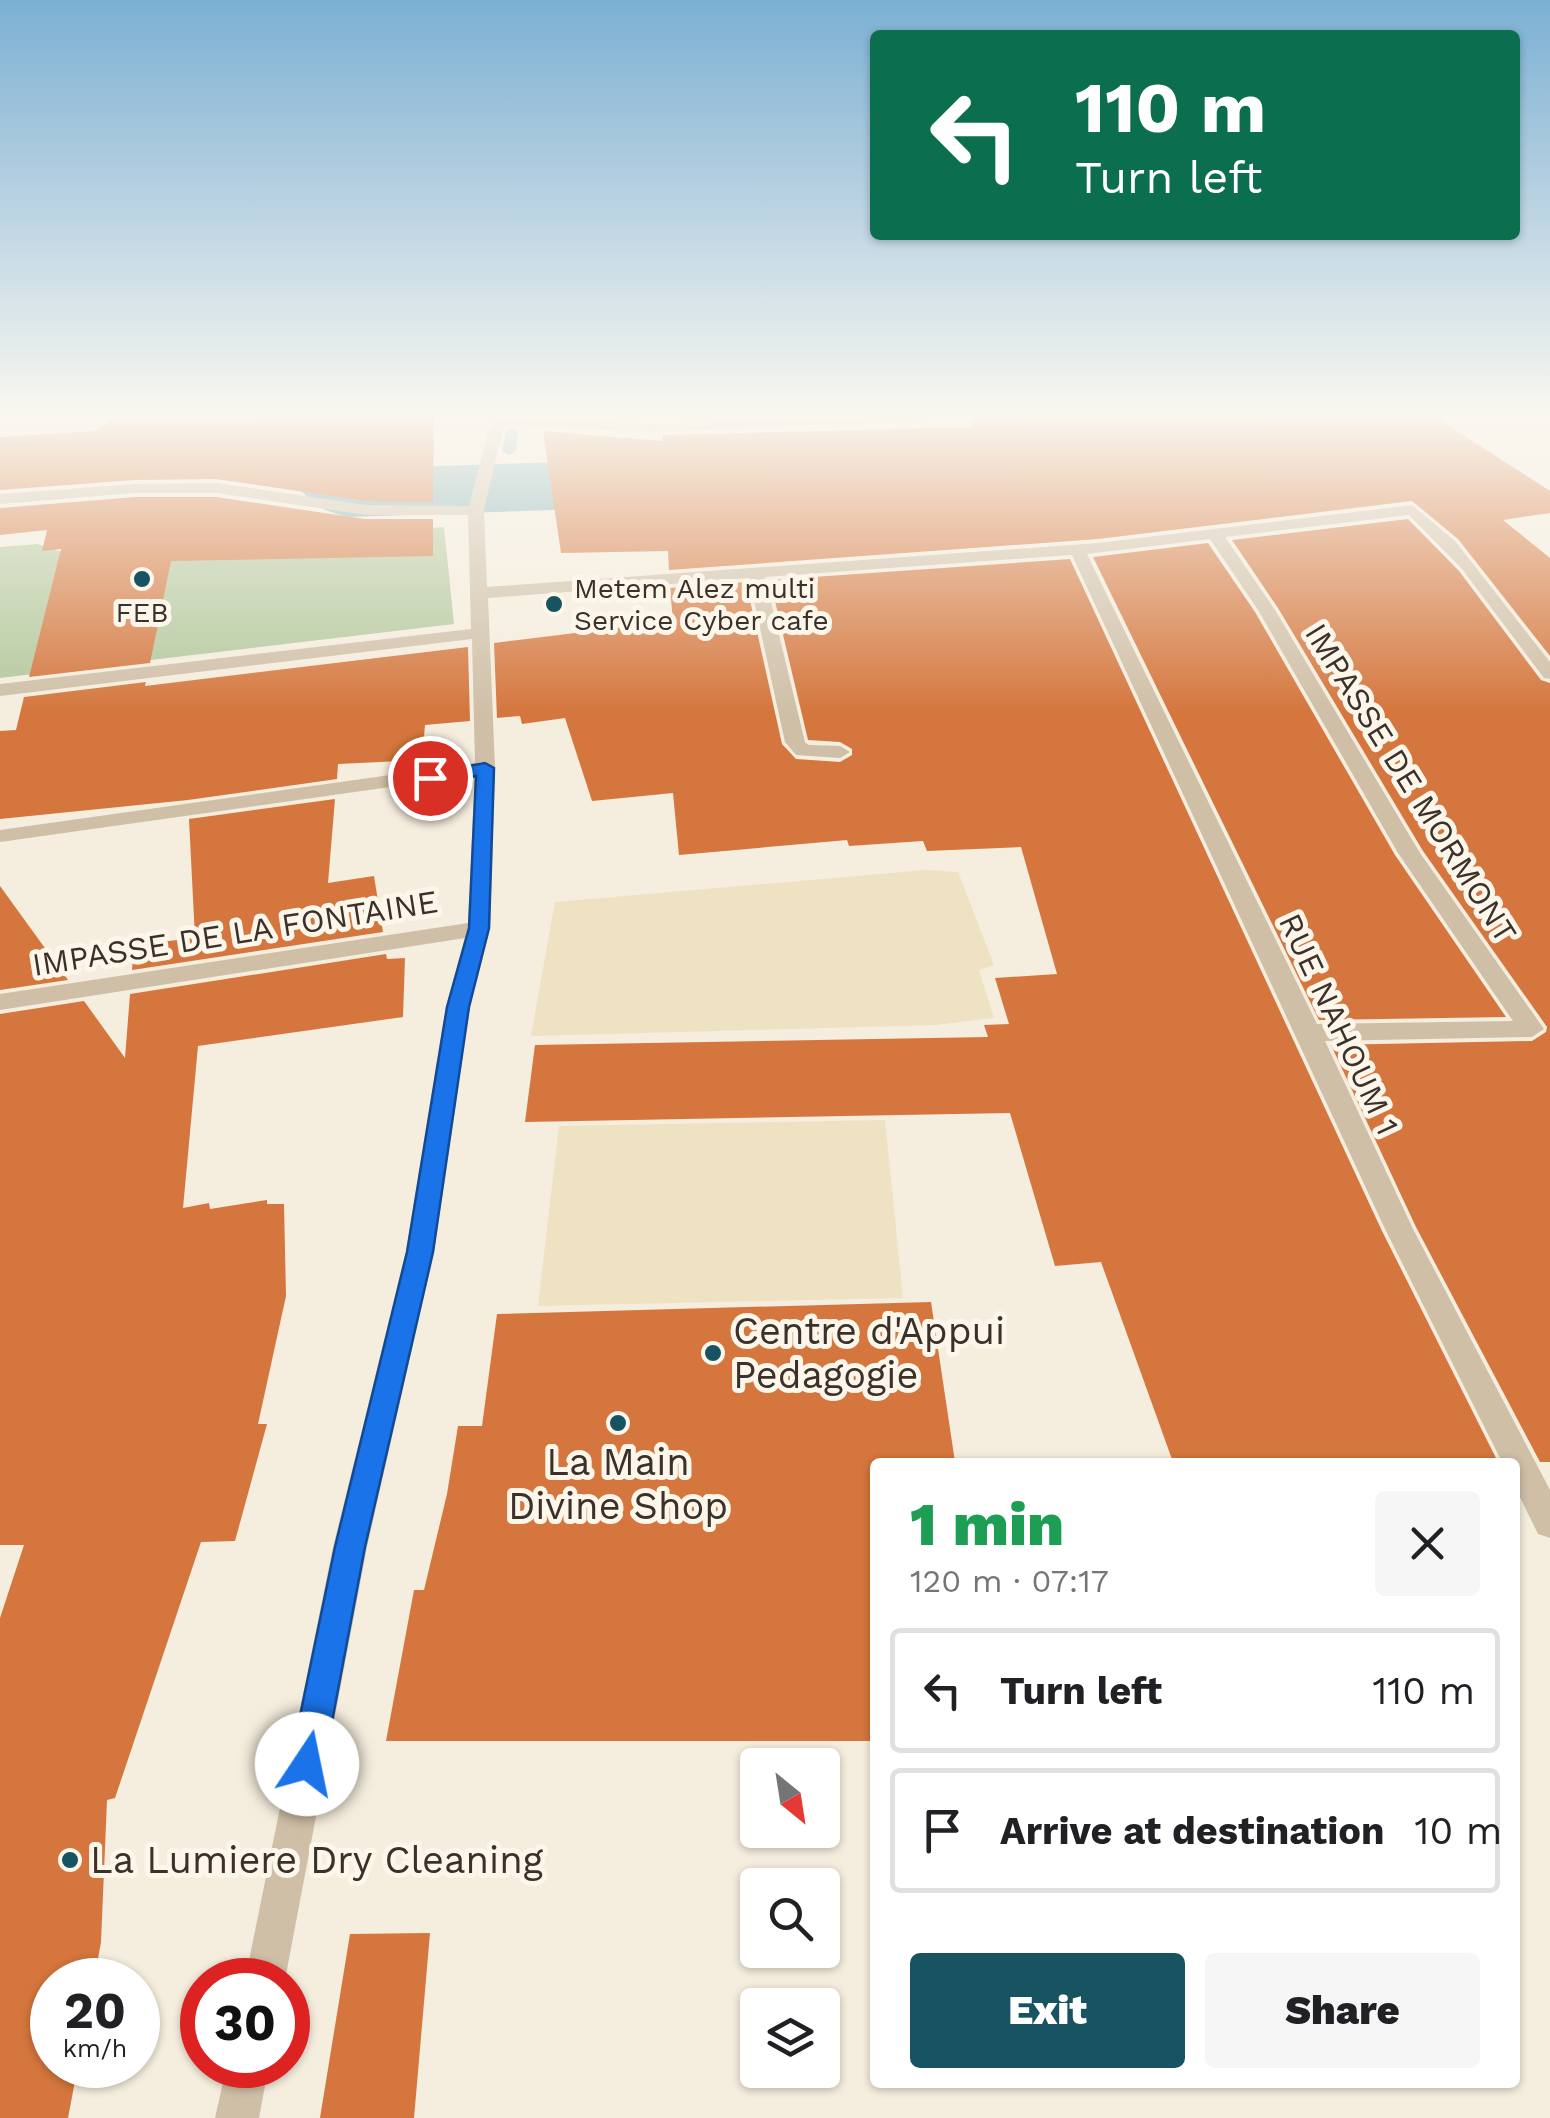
<!DOCTYPE html>
<html lang="en">
<head>
<meta charset="utf-8">
<style>
  :root { --surface:#fff; --page:#f6f6f6; --text:#202124; --muted:#757577; --line:#e0e0e0; --accent:#185362 }
  body { margin:0; font-family:"Work Sans",sans-serif; background:var(--page); color:var(--text); height:100vh; display:flex; flex-direction:column; font-size:38px; white-space:nowrap }
  * { box-sizing:border-box; margin:0 }
  p { font-size:32px; color:var(--muted) }
  .icon { flex:none; width:55px; height:55px; fill:none; stroke:currentColor; stroke-width:2; stroke-linecap:round; stroke-linejoin:round }
  .map { position:relative; flex:1; overflow:hidden }
  .drawer { position:absolute; left:870px; top:1458px; width:650px; height:630px; display:flex; flex-direction:column; background:var(--surface); border-radius:10px; box-shadow:0 2px 8px #0004 }
  .drawer>* { flex:none }
  .top-card { position:absolute; left:870px; top:30px; width:650px; height:210px; border-radius:10px; box-shadow:0 2px 8px #0004; background:#0b6e4f; color:#fff; overflow:hidden }
  .needle { width:65px; rotate:150deg }
  .tools { position:absolute; left:740px; top:1748px; display:grid; gap:20px }
  .tools a { display:grid; place-items:center; width:100px; height:100px; border-radius:10px; background:var(--surface); box-shadow:0 2px 8px #0004; font-size:50px }
  .speed { position:absolute; left:30px; top:1958px; display:flex; gap:20px; font-size:50px; font-weight:700; text-align:center }
  .speed>* { display:grid; place-content:center; width:130px; height:130px; border-radius:50%; background:var(--surface); box-shadow:0 2px 8px #0004; line-height:1 }
  .speed small { font-size:25px; font-weight:400 }
  .speed .limit { border:15px solid #d22; background:#fff; color:#111 }
  .pin { position:absolute; display:grid; place-items:center; width:85px; height:85px; color:#fff; margin:-42px; border:5px solid #fff; border-radius:50%; box-shadow:0 2px 10px #0007 }
  .me { position:absolute; width:110px; margin:-55px; rotate:11deg; stroke-linejoin:round; filter:drop-shadow(0 0 8px #0008) }
  .turn { display:flex; align-items:center; gap:35px; height:210px; padding:0 40px; font-size:45px }
  .turn .icon { width:130px; height:130px; stroke-width:2.5 }
  .turn b { display:block; font-size:70px; line-height:85px }
  .round { display:grid; place-items:center; flex:none; width:105px; height:105px; border-radius:10px; background:var(--page) }
  .overview { display:flex; align-items:center; justify-content:space-between; height:170px; padding:0 40px }
  h1 { font-size:60px; font-weight:800; line-height:75px; color:#1e9e55 }
  .primary-button { display:flex; gap:20px; margin-top:auto; padding:20px 40px }
  .primary-button a { flex:1; height:115px; border-radius:10px; background:var(--accent); color:#fff; font-size:40px; font-weight:800; line-height:115px; text-align:center }
  .primary-button a+a { background:var(--page); color:var(--text) }
  ul { padding:0; list-style:none }
  li { display:flex; align-items:center; gap:30px; height:125px; margin:0 20px 15px; padding:0 20px; border:5px solid var(--line); border-radius:10px }
  li div { flex:1 }
  li b { display:block; font-size:38px }
  li em { font-style:normal }
  .map>svg:first-child { display:block }
</style>
</head>
<body>
<div class="map">
<svg width="1550" height="2118" viewBox="0 0 1550 2118">
  <rect width="100%" height="100%" fill="#f5eddd"/>
  <!-- green -->
  <path fill="#b2c79b" d="M444,527L454,624L0,678V547L37,544L71,555Z"/>
  <!-- plaza -->
  <g fill="#efe2c3">
    <path d="M926,870L958,872L994,965L979,970L994,1018L935,1025L531,1036L555,902Z"/>
    <path d="M885,1120L903,1298L538,1306L559,1126Z"/>
  </g>
  <g fill="none" stroke-linecap="round" stroke-linejoin="round">
    <!-- stream -->
    <g fill="#79abb6" fill-rule="evenodd">
      <path d="M512,427L518,431L516,451L509,455L502,451L506,431Z"/>
      <path d="M504,467L537,482L539,485L527,488L499,474L497,471Z"/>
    </g>
    <!-- river -->
    <path fill="#79abb6" fill-rule="evenodd" d="M329,417H408L390,439L381,468L702,457L730,464L742,481L730,498L702,505L349,517C325,511 313,507 298,486L310,448Z"/>
  </g>
  <!-- building -->
  <g fill="#d4763d">
    <path d="M262,417H434L433,502L366,501L216,479L135,480L0,490V437L97,431L111,420L260,421Z"/>
    <path d="M1018,417H1435L1550,491V513L1503,520L1550,558V656L1458,539L1412,501L1098,539L669,570L668,551L561,553L543,431L663,441L662,435L973,427L969,420Z"/>
    <path d="M135,497H216L365,519H433V556L171,561L150,663L29,677L61,549L42,551L47,530L0,535V508Z"/>
    <path d="M1408,519L1459,571L1541,680L1550,683V1462H1540L1416,1227L1331,1045L1532,1041L1546,1032L1547,1027L1423,851L1278,608L1232,540Z"/>
    <path d="M1208,543L1255,612L1395,855L1506,1017L1319,1020L1093,557Z"/>
    <path d="M1070,559L1382,1231L1498,1462H1173L1101,1262L1055,1266L1010,1113L525,1122L535,1045L988,1037L984,1025L1009,1024L995,978L1057,974L1021,847L927,851L923,841L849,846L847,840L679,855L673,793L592,801L565,718L522,724L520,716L497,718L494,643L673,621L670,588L746,582L782,744L796,759L840,762L852,755V749L840,742L808,740L770,580Z"/>
    <path d="M468,647L470,721L425,725L422,760L338,764L337,779L188,800L0,819V731L16,730L24,697L146,682L145,686Z"/>
    <path d="M335,799L328,883L374,876L383,932L132,970L134,945L195,938L189,819Z"/>
    <path d="M0,886L68,980L0,990Z"/>
    <path d="M386,954L387,959L405,958L403,1017L198,1046L183,1208L209,1203L210,1209L267,1200V1204H284L286,1296L258,1424H267L235,1541L201,1542L115,1798L107,1800L101,1942L94,1980H52V2065H78L68,2118H0V1618L24,1545H0V1014L84,1001L125,1058L130,994Z"/>
    <path d="M931,1302L955,1462H875V1741H386L414,1590H424L447,1494L458,1426H482L497,1314Z"/>
    <path d="M430,1933L414,2118H320L350,1934Z"/>
  </g>
  <g fill="none" stroke-linecap="round" stroke-linejoin="round">
    <!-- service -->
    <path fill="#cfbfa7" fill-rule="evenodd" d="M795,736L809,745L840,746L850,752L840,758L796,755L785,742Z"/>
    <!-- minor -->
    <g fill="#cfbfa7" fill-rule="evenodd">
      <path d="M492,417L652,424L928,417L921,421L652,432L504,425L484,510L487,587L1098,543L1412,505L1455,541L1550,662V679L1544,678L1462,569L1409,515L1225,537L1275,610L1420,853L1544,1029L1532,1037L1325,1041L1413,1229L1550,1490V1538L1538,1534L1515,1487V1462H1502L1385,1229L1072,555L765,577L805,742L795,748L785,742L749,578L488,598L495,768L490,929L470,1007L434,1252L367,1547L285,1980H245L333,1547L406,1252L446,1007L465,938L0,1010V994L468,923L475,775L0,842V830L475,763L472,639L0,696V684L471,629L468,515H366L216,493H135L0,504V494L135,484L216,483L366,505L469,506ZM1210,539L1258,610L1398,853L1513,1021L1317,1024L1087,554Z"/>
      <path d="M227,2065H269L259,2118H215Z"/>
    </g>
  </g>
  <!-- sky -->
  <linearGradient id="sky" x2="0" y2="1"><stop stop-color="#7bb0d4"/><stop offset="0.58" stop-color="#faf7f0"/><stop offset="1" stop-color="#faf7f0" stop-opacity="0"/></linearGradient>
  <rect width="1550" height="714" fill="url(#sky)"/>
  <!-- route -->
  <path fill="#1a73e8" stroke="#114b97" stroke-width="2.5" d="M485,763L494,768L489,928L469,1007L433,1252L365,1547L324,1764L319,1775L307,1780L295,1775L290,1764L335,1547L407,1252L447,1007L469,928L476,776L430,784L421,778L430,773Z"/>
  <!-- markers -->
  <g fill="#185362" stroke="#fcf6eb" stroke-width="4">
    <circle cx="142" cy="579" r="10"/>
    <circle cx="554" cy="604" r="10"/>
    <circle cx="713" cy="1353" r="10"/>
    <circle cx="618" cy="1423" r="10"/>
    <circle cx="70" cy="1860" r="10"/>
  </g>
  <g text-anchor="middle" dominant-baseline="central" stroke-width="10" stroke-linejoin="round" paint-order="stroke">
    <!-- far-poi labels -->
    <g font-size="28" fill="#3b3129" stroke="#fcf6eb" text-anchor="start">
      <text x="574" y="588">Metem Alez multi<tspan x="574" dy="32">Service Cyber cafe</tspan></text>
      <text x="142" y="612" text-anchor="middle">FEB</text>
    </g>
    <!-- street labels -->
    <g font-size="32" fill="#3b3129" stroke="#fcf6eb">
      <text transform="translate(1411 783) rotate(58)">IMPASSE DE MORMONT</text>
      <text transform="translate(235 933) rotate(-9)">IMPASSE DE LA FONTAINE</text>
      <text transform="translate(1339 1024) rotate(65)">RUE NAHOUM 1</text>
    </g>
    <!-- near-poi labels -->
    <g font-size="38" fill="#3b3129" stroke="#fcf6eb" text-anchor="start">
      <text x="733" y="1331">Centre d'Appui<tspan x="733" dy="44">Pedagogie</tspan></text>
      <text x="618" y="1462" text-anchor="middle">La Main<tspan x="618" dy="44">Divine Shop</tspan></text>
      <text x="90" y="1860">La Lumiere Dry Cleaning</text>
    </g>
  </g>
</svg>
<div class="tools">
<a><svg class="needle" viewBox="-14 -14 28 28"><path d="M0-13l5 13h-10z" fill="#e53935"/><path d="M0 13l5-13h-10z" fill="#757577"/></svg></a>
<a><svg class="icon" aria-label="search" viewBox="0 0 24 24"><circle cx="10" cy="10" r="6"/><path d="M15 15l6 6"/></svg></a>
<a><svg class="icon" aria-label="layers" viewBox="0 0 24 24"><path d="M12 4l9 5-9 5-9-5zM3 14l9 5 9-5"/></svg></a>
</div>
<div class="speed"><div>20<small>km/h</small></div><div class="limit">30</div></div>
<div class="pin" style="left:430px;top:778px;background:#d93025"><svg class="icon" aria-label="arrive" viewBox="0 0 24 24"><path d="M6 21V4h12l-3 4 3 4H6"/></svg></div>
<svg class="me" style="left:307px;top:1764px" viewBox="-20 -20 40 40"><circle r="19" fill="#fff"/><path d="M0-13L10 11 0 6-10 11z" fill="#1a73e8"/></svg>
<div class="top-card">
<div class="turn"><svg class="icon" aria-label="left" viewBox="0 0 24 24"><path d="M17 20v-9H6M10 6l-5 5 5 5"/></svg><div><b>110 m</b>Turn left</div></div>
</div>
<section class="drawer">
<div class="overview"><div><h1>1 min</h1><p>120 m · 07:17</p></div><a class="round"><svg class="icon" aria-label="close" viewBox="0 0 24 24"><path d="M6 6l12 12M18 6L6 18"/></svg></a></div>
<ul>
<li><svg class="icon" aria-label="left" viewBox="0 0 24 24"><path d="M17 20v-9H6M10 6l-5 5 5 5"/></svg><div><b>Turn left</b></div><em>110 m</em></li>
<li><svg class="icon" aria-label="arrive" viewBox="0 0 24 24"><path d="M6 21V4h12l-3 4 3 4H6"/></svg><div><b>Arrive at destination</b></div><em>10 m</em></li>
</ul>
<div class="primary-button"><a>Exit</a><a>Share</a></div>
</section>
</div>
</body>
</html>
